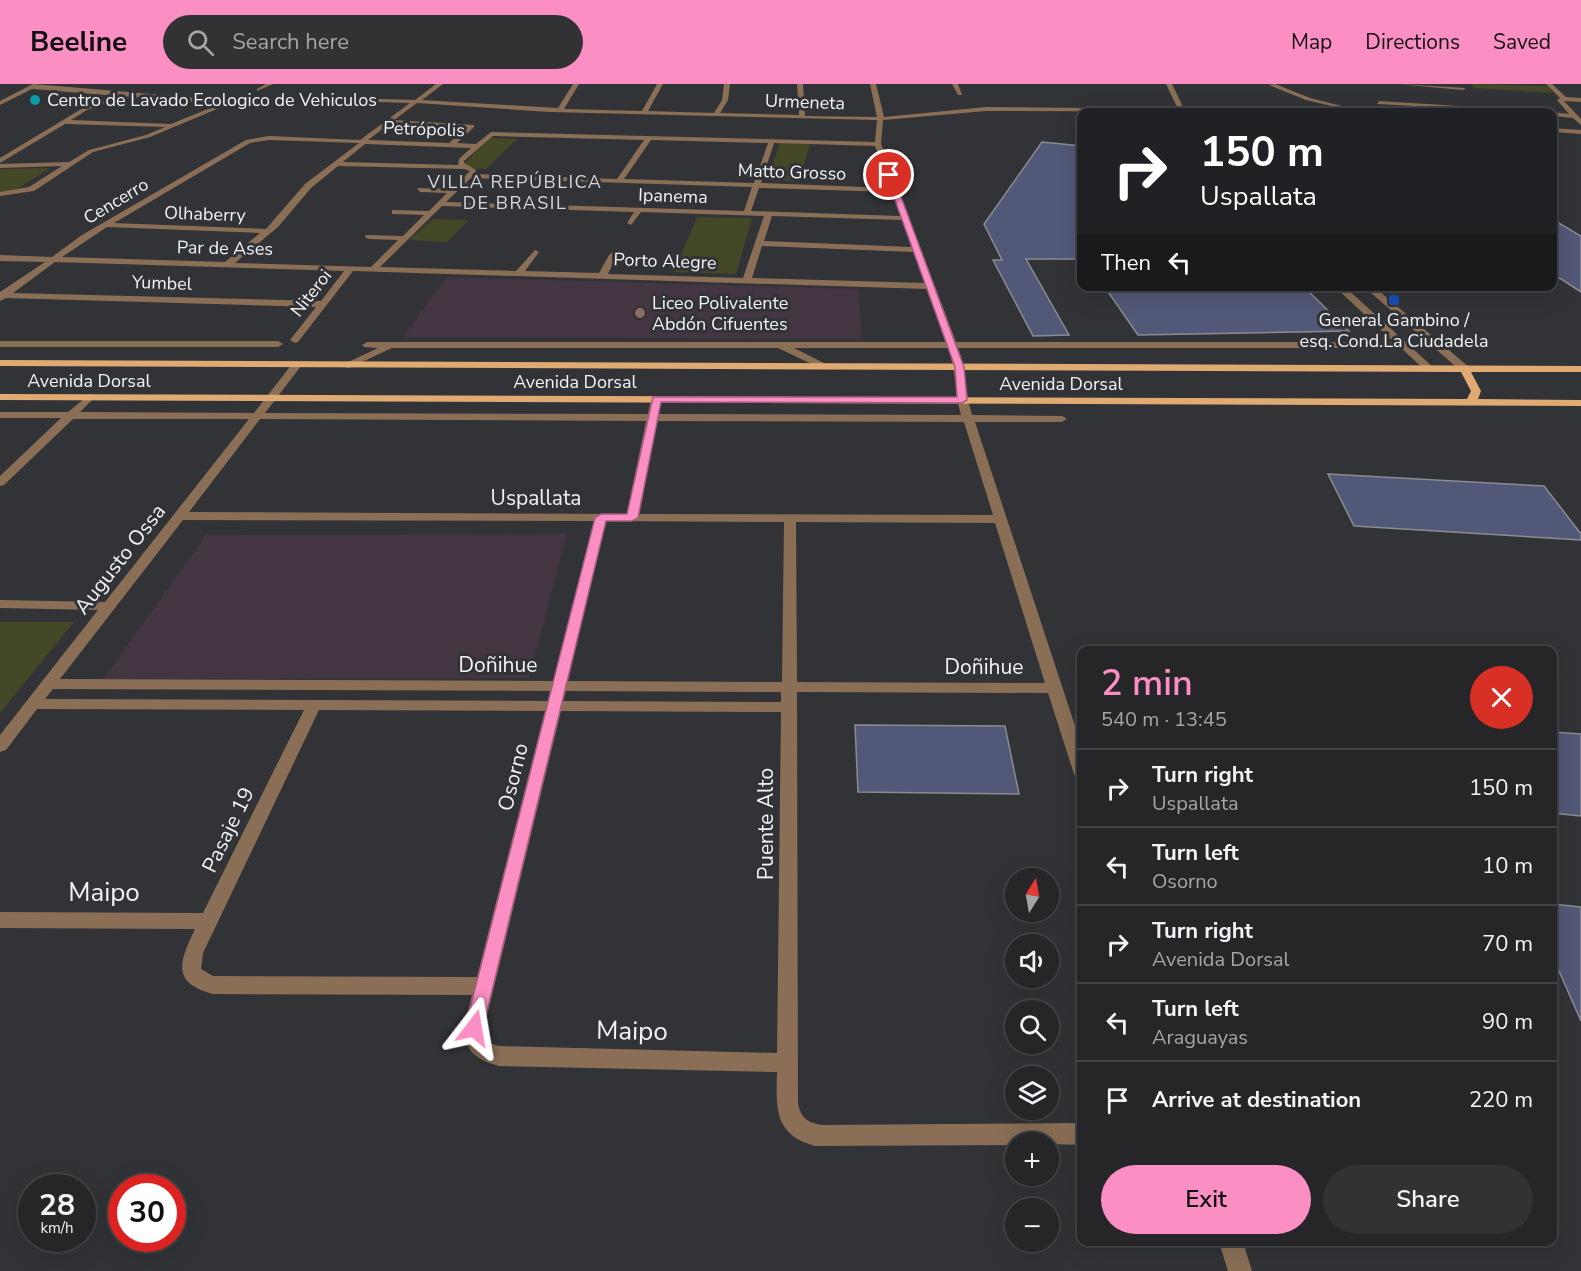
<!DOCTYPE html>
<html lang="en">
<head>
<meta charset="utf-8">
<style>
  :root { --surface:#262629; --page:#323235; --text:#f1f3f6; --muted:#a4a5a8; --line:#424346; --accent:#fb8fc4 }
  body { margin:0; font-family:"Nunito Sans",sans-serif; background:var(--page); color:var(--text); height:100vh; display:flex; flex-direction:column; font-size:22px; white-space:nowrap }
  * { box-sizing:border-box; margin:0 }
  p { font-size:20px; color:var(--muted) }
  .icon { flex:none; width:33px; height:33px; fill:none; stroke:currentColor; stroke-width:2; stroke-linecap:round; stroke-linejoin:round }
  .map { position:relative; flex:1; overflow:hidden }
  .drawer { position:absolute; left:1077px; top:562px; width:480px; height:600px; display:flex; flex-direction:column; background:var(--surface); border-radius:12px; box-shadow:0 6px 24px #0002,0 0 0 2px var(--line) }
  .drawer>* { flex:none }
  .banner { position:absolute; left:1077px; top:24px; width:480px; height:183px; border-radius:12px; box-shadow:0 6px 24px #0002,0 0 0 2px var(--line); background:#202124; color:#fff; overflow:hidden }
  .needle { width:39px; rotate:11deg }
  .buttons { position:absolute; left:1005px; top:784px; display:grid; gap:12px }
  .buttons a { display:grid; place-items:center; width:54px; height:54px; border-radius:50%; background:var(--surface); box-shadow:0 6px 24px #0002,0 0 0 2px var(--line); font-size:30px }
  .speed { position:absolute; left:18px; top:1090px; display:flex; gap:12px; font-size:30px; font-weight:700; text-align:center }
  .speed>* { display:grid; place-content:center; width:78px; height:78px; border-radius:50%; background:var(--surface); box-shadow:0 6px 24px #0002,0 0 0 2px var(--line); line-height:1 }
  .speed small { font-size:15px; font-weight:400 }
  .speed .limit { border:9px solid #d22; background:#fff; color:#111 }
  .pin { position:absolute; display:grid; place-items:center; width:51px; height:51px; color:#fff; margin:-26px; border:3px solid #fff; border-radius:50%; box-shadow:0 2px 6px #0007 }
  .me { position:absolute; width:66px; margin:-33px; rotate:14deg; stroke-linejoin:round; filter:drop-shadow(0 0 4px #0008) }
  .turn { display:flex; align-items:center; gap:21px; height:126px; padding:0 24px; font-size:27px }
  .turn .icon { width:78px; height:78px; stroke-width:2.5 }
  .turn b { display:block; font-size:42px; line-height:51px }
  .then { display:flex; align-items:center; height:57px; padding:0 24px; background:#0003; gap:12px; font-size:22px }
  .round { display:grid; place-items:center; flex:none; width:63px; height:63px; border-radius:32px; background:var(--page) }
  .head { display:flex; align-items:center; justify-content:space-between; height:102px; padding:0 24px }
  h1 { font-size:36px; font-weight:600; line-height:45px; color:var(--accent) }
  .action { display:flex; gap:12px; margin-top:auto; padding:12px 24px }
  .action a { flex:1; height:69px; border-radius:36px; background:var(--accent); color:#111; font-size:24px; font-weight:600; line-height:69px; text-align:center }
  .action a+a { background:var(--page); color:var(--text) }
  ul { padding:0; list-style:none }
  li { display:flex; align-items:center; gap:18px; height:78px; padding:0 24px; border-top:2px solid var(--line) }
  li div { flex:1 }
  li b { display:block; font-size:22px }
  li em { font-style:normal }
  header { display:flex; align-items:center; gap:36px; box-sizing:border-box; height:84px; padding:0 30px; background:var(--accent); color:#111 }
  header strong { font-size:28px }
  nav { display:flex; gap:33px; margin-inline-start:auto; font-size:21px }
  .search { width:420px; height:54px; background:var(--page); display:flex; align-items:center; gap:15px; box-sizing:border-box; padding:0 21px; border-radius:33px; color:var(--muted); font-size:22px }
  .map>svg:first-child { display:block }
</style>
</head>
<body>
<header>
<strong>Beeline</strong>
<div class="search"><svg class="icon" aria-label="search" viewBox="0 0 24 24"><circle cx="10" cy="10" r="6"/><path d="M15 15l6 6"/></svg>Search here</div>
<nav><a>Map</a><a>Directions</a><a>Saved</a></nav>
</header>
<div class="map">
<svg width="1581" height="1187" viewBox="0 0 1581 1187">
  <rect width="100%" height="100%" fill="#323337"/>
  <!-- education -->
  <g fill="#443542">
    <path d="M447,193L858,205L862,255L403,253Z"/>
    <path d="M567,450L529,594L103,595L206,451Z"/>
  </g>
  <!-- green -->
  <g fill="#454827">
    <path d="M1471,0L1547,2L1553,9L1474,4Z"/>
    <path d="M491,54L517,55L486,85L459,84Z"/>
    <path d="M780,59L810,60L799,97L767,96Z"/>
    <path d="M50,84L14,107L0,108V85Z"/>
    <path d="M697,133L752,134L736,190L674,188Z"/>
    <path d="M433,135L469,136L447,158L409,156Z"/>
    <path d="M0,538H74L0,629Z"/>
  </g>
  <!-- building -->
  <g fill="#525877" stroke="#8b8c92" stroke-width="1.5">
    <path d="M1042,58L1082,62V175H1026L1069,251L1033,252L993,176H1002L984,140Z"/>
    <path d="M1552,135L1581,152V208L1552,189Z"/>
    <path d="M1104,202H1303L1349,247L1138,251Z"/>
    <path d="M1328,390L1544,402L1581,450V456L1354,442Z"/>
    <path d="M855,641L1005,642L1019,710L858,708Z"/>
    <path d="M1552,648L1581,650V732L1552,729Z"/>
    <path d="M1552,820L1581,823V937L1552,871Z"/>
  </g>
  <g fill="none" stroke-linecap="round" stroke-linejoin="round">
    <!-- minor -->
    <g fill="#8a6f56" fill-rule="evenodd">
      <path d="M33,0L258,19L261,21L258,23L229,20L150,53L93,68L34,107L0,112V108L29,103L62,82L0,84V80L69,78L89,66L146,51L165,43L65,40L0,79V74L83,24L117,12L32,5L0,21V17ZM120,12L220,20L171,40L71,36L87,26L120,14Z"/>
      <path d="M266,0H273L257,7V5Z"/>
      <path d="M436,0H443L422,16L558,24L573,0H579L564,25L642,27L657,0H663L648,27L714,29L722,16L724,0H730L728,16L720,29L799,31L797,0H803L805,32L877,33L870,0H876L884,33L986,23L1178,25L1166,0H1172L1184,25L1295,28L986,27L883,36L881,60L956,258H1394L1334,202H1344L1435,285L1426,287L1401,264H958C967,287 965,308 972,331L1062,332L1067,335L1062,338H975L1082,663V696L1076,694L1074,690L1048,609L797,608L798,1020C801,1034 808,1039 822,1041L1082,1039V1061L1016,1059V1061L815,1062C774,1051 776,1024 777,988L499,982C455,971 463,945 472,911L213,910C170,898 180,877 195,845L0,844V828L203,829L304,626L37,625L6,666L0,668V651L98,526L0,524V516L105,518L249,335H73L4,401L0,402V392L61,334H0V328H68L90,310L95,313L80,328L254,329L292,280L296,279L301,282L265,329L648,330L651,315L656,312L661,315L658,330L961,331C954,308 957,288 948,264H794L826,280V284L822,285L778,264H392L349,284L340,282L378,264L364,263L362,261L367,258H946L927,205L353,187L298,258L295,259L290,256L316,223L6,214L0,217V208L45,178L0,177V171L52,173L82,151L246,56L269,52L360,56L410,19L317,16L315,13L415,16ZM417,19L550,28L877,36L875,58L491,48L476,60L457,59L474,43V41L394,36ZM389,40L466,44L449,59L368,56ZM493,52L644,56L617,95L475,90L476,86L464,79V77ZM269,56L359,59L305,100L266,145L114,139L250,59ZM651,56L768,59L754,99L624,95ZM774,59L875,62L890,104L761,99ZM365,60L471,64L459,75L458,81L343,78ZM338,82L465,85L470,87L452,105L417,104L420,108L447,109L429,127L392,126V130H395L424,131L403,152L366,151L365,153L369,155L398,156L371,183L235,179L278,143L311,104ZM471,94L752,103L744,127L446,118ZM759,104L892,108L900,132L751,127ZM442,122L634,128L627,139L631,141L641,128L764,132L743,194L608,190L617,171L613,168L609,171L599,189L525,187L539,168L535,166L516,187L380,183ZM772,132L902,136L912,163L764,157ZM107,143L260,149L225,178L62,173ZM762,162L914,168L925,199L752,194ZM55,178L344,187L321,217L13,209ZM260,335L646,337L627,430L189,428ZM657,337L964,338L993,431L639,430ZM183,436L594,437L553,597L60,595ZM606,437L784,438L782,598L568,597ZM796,438L995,439L1045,599L797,598ZM53,605L550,607L548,617L45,615ZM566,607L781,608V618L563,617ZM319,626L545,627L477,893L213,892L201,885L203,869ZM561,627L781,628L777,969L499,962C488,960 485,954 484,944Z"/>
      <path d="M952,0H958L962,11H958Z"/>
      <path d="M1275,0L1310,14L1366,28H1357L1306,16L1269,1Z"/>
      <path d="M1397,0L1466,4L1463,6Z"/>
      <path d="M1546,0H1552L1566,13L1581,14V18L1564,17L1581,35V41L1573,34L1552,32L1551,28L1569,30L1557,16L1560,14Z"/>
      <path d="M1379,17L1524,26L1527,28L1377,20Z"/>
      <path d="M1552,44L1581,46V50L1552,48Z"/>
      <path d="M1363,202H1373L1469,283V287H1461Z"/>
      <path d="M0,257H278L283,260L278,263H0Z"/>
      <path d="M1219,1158H1243L1252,1187H1228Z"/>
    </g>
    <!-- major -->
    <path fill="#e0aa73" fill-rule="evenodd" d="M0,276L1581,282V288H1471L1481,307L1478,315L1581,316V322L0,316V310L1467,315L1471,307L1461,288L0,282Z"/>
  </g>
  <!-- route -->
  <path fill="#fb8fc4" stroke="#a35d7f" stroke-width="1.5" d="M889,89L893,91L964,283L967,316L962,319L661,318L638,434L632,437H606L483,944L481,950L474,952L467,950L465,944L595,434L601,430H627L653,313H957L955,283L886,91Z"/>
  <!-- markers -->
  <circle fill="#0f9aa8" stroke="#323337" stroke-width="2" cx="35" cy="16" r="6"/>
  <rect fill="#1a4fb4" stroke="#323337" stroke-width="2" x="1388" y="210" width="12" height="12" rx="3"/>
  <circle fill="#8d6e63" stroke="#323337" stroke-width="2" cx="640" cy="229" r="6"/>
  <g text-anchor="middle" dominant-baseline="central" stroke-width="6" stroke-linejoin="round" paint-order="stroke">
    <!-- far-poi labels -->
    <g font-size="18" fill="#f1f2f5" stroke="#323337" text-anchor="start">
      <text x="47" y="16">Centro de Lavado Ecologico de Vehiculos</text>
      <text x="652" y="219">Liceo Polivalente<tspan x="652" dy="21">Abdón Cifuentes</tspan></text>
      <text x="1394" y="236" text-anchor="middle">General Gambino /<tspan x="1394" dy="21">esq. Cond.La Ciudadela</tspan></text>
    </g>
    <!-- far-street labels -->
    <g font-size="18" fill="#f1f2f5" stroke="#323337">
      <text transform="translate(805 18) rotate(2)">Urmeneta</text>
      <text transform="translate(424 45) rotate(2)">Petrópolis</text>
      <text transform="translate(792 88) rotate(2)">Matto Grosso</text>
      <text transform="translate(673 112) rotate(2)">Ipanema</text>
      <text transform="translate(116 117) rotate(-31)">Cencerro</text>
      <text transform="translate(205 130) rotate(2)">Olhaberry</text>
      <text transform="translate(225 164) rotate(1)">Par de Ases</text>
      <text transform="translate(665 177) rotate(2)">Porto Alegre</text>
      <text transform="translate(162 199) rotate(2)">Yumbel</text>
      <text transform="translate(311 209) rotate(-52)">Niteroi</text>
      <text x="89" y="297">Avenida Dorsal</text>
      <text x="575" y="298">Avenida Dorsal</text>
      <text x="1061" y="300">Avenida Dorsal</text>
    </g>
    <!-- far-neighbourhood labels -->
    <g font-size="18" letter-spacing="1.5" fill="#d8d9df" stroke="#323337">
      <text x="515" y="98">VILLA REPÚBLICA<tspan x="515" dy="21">DE BRASIL</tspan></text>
    </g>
    <!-- street labels -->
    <g font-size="21" fill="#f1f2f5" stroke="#323337">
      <text x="536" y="414">Uspallata</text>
      <text transform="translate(120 475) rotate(-52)">Augusto Ossa</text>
      <text x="498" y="581">Doñihue</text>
      <text x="984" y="583">Doñihue</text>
      <text transform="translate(513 693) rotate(-76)">Osorno</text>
      <text transform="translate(766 740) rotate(-90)">Puente Alto</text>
      <text transform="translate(228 746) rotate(-64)">Pasaje 19</text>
    </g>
    <!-- near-street labels -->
    <g font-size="26" fill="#f1f2f5" stroke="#323337">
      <text x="104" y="808">Maipo</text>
      <text transform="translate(632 947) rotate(1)">Maipo</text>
    </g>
  </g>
</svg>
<div class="buttons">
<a><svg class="needle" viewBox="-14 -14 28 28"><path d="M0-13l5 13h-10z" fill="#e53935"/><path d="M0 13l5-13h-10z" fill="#a4a5a8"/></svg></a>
<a><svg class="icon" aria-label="sound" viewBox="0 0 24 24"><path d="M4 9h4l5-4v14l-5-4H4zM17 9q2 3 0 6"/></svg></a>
<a><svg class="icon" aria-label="search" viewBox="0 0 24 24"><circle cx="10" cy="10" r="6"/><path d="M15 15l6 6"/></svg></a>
<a><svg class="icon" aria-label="layers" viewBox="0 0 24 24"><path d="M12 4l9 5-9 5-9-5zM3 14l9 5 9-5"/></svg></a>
<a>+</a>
<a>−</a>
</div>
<div class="speed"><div>28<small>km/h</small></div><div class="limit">30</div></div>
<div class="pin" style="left:889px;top:91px;background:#d93025"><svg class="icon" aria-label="arrive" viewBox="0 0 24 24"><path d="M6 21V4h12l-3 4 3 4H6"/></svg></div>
<svg class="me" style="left:474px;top:944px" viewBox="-20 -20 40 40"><path d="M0-17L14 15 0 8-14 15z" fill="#fb8fc4" stroke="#fff" stroke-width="4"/></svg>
<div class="banner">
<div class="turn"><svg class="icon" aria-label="right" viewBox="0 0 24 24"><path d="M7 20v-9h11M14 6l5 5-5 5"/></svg><div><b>150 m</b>Uspallata</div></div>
<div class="then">Then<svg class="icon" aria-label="left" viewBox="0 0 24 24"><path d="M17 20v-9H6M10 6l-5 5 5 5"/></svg></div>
</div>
<section class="drawer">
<div class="head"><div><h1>2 min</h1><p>540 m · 13:45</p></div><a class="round" style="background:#d93025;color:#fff"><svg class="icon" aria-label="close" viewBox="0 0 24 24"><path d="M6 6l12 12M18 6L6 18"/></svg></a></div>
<ul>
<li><svg class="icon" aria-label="right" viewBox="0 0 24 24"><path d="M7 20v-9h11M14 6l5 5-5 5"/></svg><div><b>Turn right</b><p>Uspallata</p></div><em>150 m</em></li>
<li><svg class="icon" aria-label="left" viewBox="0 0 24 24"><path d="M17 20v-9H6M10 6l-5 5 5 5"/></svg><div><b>Turn left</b><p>Osorno</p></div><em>10 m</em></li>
<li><svg class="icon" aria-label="right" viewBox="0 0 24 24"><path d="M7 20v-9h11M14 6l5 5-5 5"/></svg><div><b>Turn right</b><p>Avenida Dorsal</p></div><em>70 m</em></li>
<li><svg class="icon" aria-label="left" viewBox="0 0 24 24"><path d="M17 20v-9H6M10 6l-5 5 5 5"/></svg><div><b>Turn left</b><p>Araguayas</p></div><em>90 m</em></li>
<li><svg class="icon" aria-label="arrive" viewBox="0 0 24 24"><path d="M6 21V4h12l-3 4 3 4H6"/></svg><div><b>Arrive at destination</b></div><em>220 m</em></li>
</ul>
<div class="action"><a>Exit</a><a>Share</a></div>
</section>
</div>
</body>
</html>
